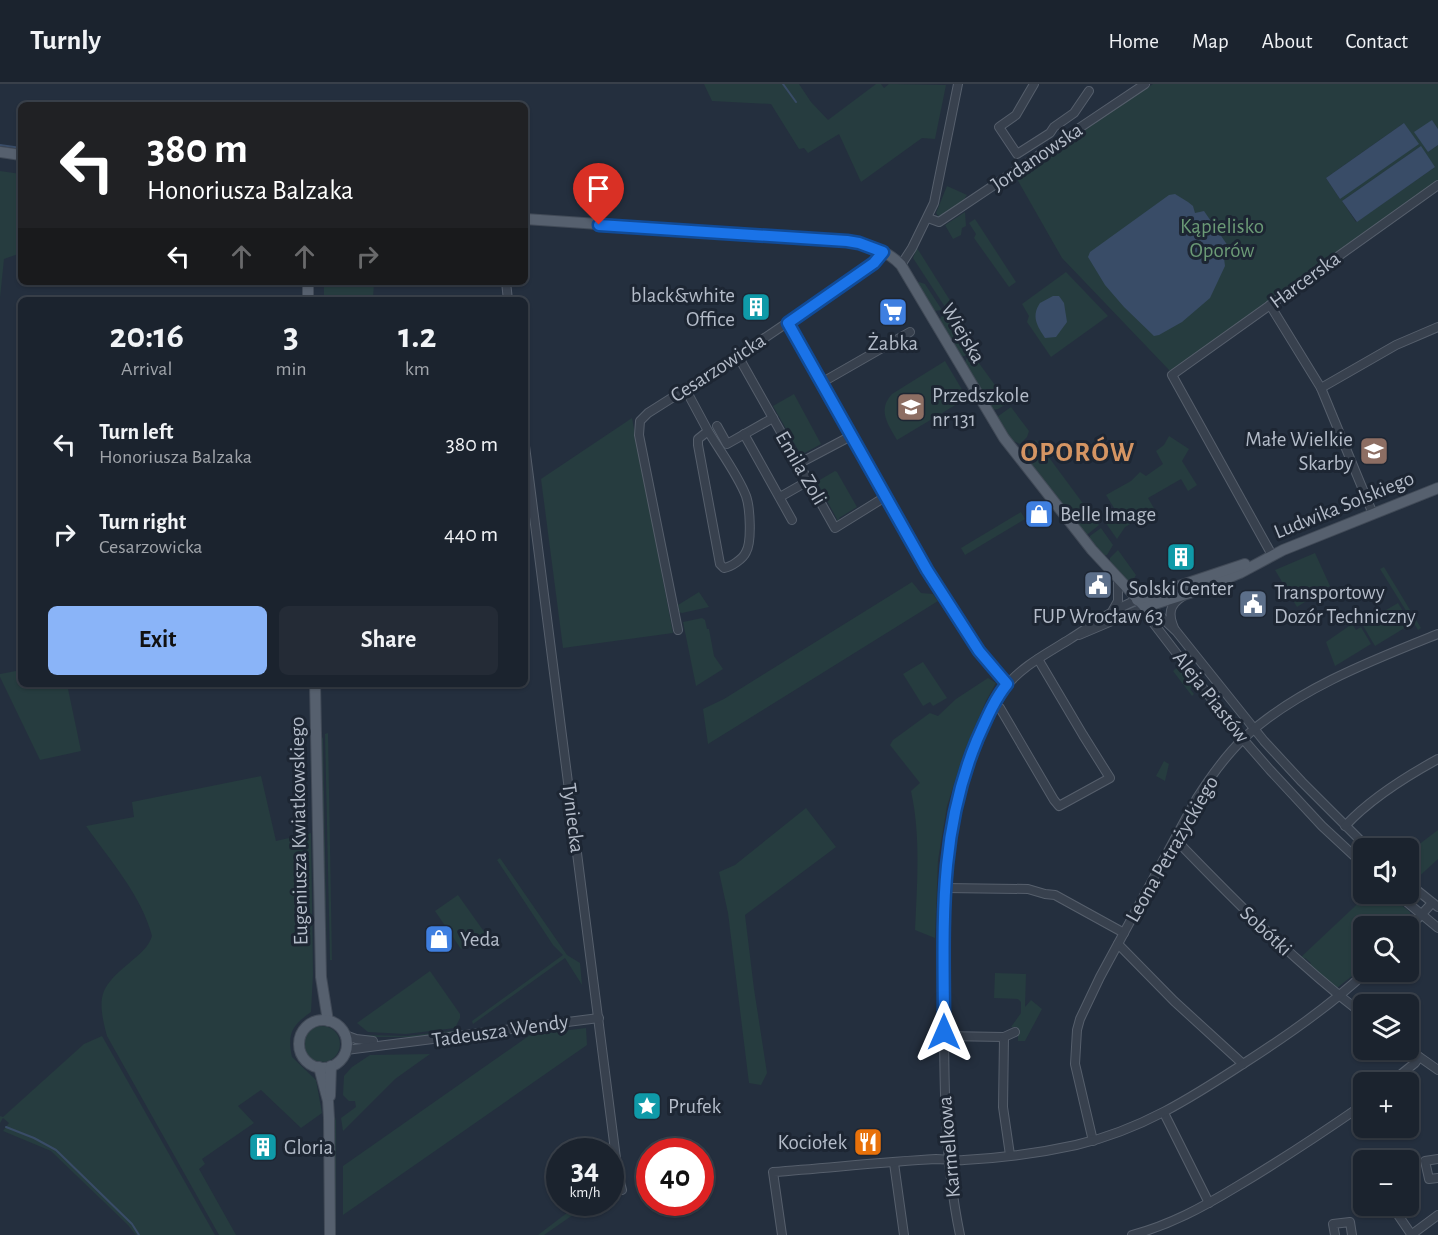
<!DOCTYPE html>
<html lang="en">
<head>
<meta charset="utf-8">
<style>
  :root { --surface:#1b232e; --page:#242b36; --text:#f1f3f6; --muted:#a0a4aa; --line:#39404a; --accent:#8ab4f8 }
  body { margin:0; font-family:"Alegreya Sans",sans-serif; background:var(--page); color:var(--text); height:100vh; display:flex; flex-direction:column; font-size:22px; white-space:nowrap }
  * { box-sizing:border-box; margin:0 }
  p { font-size:20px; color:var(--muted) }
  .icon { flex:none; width:33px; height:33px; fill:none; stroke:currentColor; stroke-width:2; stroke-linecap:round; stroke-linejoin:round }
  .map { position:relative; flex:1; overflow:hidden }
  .details { position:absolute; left:18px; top:213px; width:510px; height:390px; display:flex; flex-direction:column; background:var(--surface); border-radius:9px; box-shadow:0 2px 4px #0004,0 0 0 2px var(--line) }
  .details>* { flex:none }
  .top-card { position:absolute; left:18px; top:18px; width:510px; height:183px; border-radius:9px; box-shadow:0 2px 4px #0004,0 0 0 2px var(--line); background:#202124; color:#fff; overflow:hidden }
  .controls { position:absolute; left:1353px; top:754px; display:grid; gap:12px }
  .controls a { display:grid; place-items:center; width:66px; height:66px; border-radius:9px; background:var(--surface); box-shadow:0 2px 4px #0004,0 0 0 2px var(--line); font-size:30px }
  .speed { position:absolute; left:546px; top:1054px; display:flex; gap:12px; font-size:30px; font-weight:700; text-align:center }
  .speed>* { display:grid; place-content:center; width:78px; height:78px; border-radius:50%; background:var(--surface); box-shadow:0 2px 4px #0004,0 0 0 2px var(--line); line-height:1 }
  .speed small { font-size:15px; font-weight:400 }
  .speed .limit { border:9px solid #d22; background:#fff; color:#111 }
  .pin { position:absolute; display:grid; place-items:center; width:51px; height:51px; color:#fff; margin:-62px -26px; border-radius:50% 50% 50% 0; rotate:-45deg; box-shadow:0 0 6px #0007 }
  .pin .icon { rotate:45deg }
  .me { position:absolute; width:66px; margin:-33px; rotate:0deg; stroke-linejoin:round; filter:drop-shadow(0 0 4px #0008) }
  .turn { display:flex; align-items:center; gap:21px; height:126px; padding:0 30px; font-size:27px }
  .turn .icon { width:78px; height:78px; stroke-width:2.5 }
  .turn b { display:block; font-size:42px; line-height:51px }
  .lanes { display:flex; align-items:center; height:57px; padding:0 30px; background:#0003; justify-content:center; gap:30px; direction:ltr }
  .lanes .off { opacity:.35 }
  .eta { display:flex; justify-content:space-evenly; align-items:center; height:102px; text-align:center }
  .eta b { font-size:36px; font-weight:600; line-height:42px }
  .action { display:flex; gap:12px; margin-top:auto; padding:12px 30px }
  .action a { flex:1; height:69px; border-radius:9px; background:var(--accent); color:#111; font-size:24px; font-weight:600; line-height:69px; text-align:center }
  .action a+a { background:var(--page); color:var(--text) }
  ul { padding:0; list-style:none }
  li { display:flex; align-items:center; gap:18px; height:90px; padding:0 30px }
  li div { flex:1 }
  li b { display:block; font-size:22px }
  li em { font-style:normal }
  header { display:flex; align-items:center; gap:36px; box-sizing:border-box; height:84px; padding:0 30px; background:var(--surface); border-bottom:2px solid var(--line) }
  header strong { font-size:28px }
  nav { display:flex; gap:33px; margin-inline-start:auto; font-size:21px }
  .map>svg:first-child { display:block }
</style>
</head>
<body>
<header>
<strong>Turnly</strong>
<nav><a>Home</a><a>Map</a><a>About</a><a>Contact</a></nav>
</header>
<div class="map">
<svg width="1438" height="1151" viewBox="0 0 1438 1151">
  <rect width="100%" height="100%" fill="#242f3e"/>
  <!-- green -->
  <g fill="#263c3f" fill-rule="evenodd">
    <path d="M704,0H799L811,18L828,36L876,0H881L884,4L889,0L946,1L935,55L922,54L861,98L839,50L808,69L804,64L799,65L771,20L712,17Z"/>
    <path d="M1153,0H1438V45L1431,36L1428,68L1438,61V96L1170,287L1062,174L1017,95L1019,91ZM1404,39L1340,115L1326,94ZM1420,63L1435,83L1356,138L1342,117Z"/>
    <path d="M0,87L21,90V169L4,175L0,214Z"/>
    <path d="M947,102L967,111L963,117L939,133L936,129Z"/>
    <path d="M965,128L966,142L962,144L961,151L953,155L945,141Z"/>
    <path d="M975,135L1016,198L1009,203L974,154L976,150L969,139Z"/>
    <path d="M917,164L951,218L945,223L913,174Z"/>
    <path d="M1066,188L1108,232L1051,273L1027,238L1029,232L1022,220Z"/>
    <path d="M324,198H374L373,216H324Z"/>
    <path d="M919,198L925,200L942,226L933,227L916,200Z"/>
    <path d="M944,229L970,268L965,272H960L939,236Z"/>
    <path d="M973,271L1008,319L998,325L992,326L965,280L966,275Z"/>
    <path d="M945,277L967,314L897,356C888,340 877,326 892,310Z"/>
    <path d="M794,310L821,360L801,371L773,322Z"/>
    <path d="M1011,323L1029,347L1027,353L1020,360L1011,356L997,333Z"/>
    <path d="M632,334L673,549L563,564L541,395Z"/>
    <path d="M1169,352L1189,365L1182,377L1197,401L1188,407L1181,395L1148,414L1155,426L1125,443L1117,455L1103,435L1114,424L1106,411L1131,397L1140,388L1146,392L1163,380L1156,367L1164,361Z"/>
    <path d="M1036,356L1099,441L1088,450H1085L1023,371L1024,364Z"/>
    <path d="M835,387L837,388L857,423L839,434L841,437L839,439L817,398L813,400Z"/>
    <path d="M1021,428L1025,435L965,471L961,464Z"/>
    <path d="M1101,444L1113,461L1107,471H1104L1090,455V452Z"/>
    <path d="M1118,466L1136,491L1130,502L1110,478V474Z"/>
    <path d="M1315,469L1330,502L1297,523L1275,486Z"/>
    <path d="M1384,483L1421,544L1418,546L1380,485Z"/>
    <path d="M912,498L921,509L933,510L938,517L708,660L703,625L724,615Z"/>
    <path d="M699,508L709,523L682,529L679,528L678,521Z"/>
    <path d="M1398,519L1411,540L1375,562L1362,540Z"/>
    <path d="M702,534L705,536L707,545H709L714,572L723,585L696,602L683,538Z"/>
    <path d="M1352,540L1356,546L1361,543L1371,560L1335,582L1326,558Z"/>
    <path d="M923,578L947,614L933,622L930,618L923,622L903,590Z"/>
    <path d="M1178,583L1192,603L1190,605L1194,610L1192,612L1173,587Z"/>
    <path d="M21,586V600H67L81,667L40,676L0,593V590Z"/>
    <path d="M988,594L996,599L986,617L965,666L947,722L938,776L935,854L915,846C917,799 921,753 911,707L920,699L890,661L893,656L930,629L938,632L956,615Z"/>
    <path d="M328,649L332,876H330L325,650Z"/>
    <path d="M323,653L327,875L320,657Z"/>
    <path d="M1164,677L1169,680L1165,697L1156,692Z"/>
    <path d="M261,692L276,757L311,749L313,890L311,928C292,942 287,949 292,973L316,996L322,1029L301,1044L261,1006L238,1022L254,1039L202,1075L205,1080L199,1085L236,1151H219L107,952C95,908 102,902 135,874C142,868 149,862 152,852C142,812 109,775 86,742L134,733L132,718Z"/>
    <path d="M806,724L836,763L745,831L754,905L767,989L761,1001L749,999L728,829L719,788L735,781Z"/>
    <path d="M1438,746V775L1414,797L1409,792V768Z"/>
    <path d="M500,774L567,871L580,879L582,901L565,874L473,940L472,937L563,871L553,861L497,776Z"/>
    <path d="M1368,810H1388L1410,828L1411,834L1403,843H1364L1363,883L1337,904L1309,881L1311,879L1305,874L1303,876L1300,874Z"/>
    <path d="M458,811L485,849L461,865L435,827Z"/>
    <path d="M430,887L460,930V934L455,944L406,950L368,948L357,939Z"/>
    <path d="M995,889L1026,890L1025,923L1031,916L1042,925L1025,957H1018V944L1011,943L1021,929V918L1018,915L994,914Z"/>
    <circle cx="322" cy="960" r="18"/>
    <path d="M586,944L587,961L343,1131V1082L530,951Z"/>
    <path d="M459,946L456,949L419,953H363L365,951L407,952Z"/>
    <path d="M102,952L215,1151H136L128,1141L51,1067L3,1047L9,1039L3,1034L0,1039V1032L3,1033L84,960Z"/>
    <path d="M430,970L395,995L343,1047L341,1034L356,1023L355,1017H349L343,1011L344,992L352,983L370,971Z"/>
    <path d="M334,1033H335L336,1036V1151H334Z"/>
    <path d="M580,1119H590L544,1151H538Z"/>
  </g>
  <!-- water -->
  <g fill="#394c67">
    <path d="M1432,36L1438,45V61L1428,68L1414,48Z"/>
    <path d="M1404,39L1419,60L1340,115L1326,94Z"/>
    <path d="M1421,62L1435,83L1357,138L1342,117Z"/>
    <path d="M1175,110L1188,118L1193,122L1195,129L1204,127L1228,162L1223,166L1225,182L1210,214L1182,238L1159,251L1154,252L1124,223L1105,201L1088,173L1090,168L1169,111Z"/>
    <path d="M1053,212H1059L1064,219L1067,238L1056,253L1045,254C1037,242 1031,232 1040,219Z"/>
  </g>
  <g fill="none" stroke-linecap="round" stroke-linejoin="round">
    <!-- stream -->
    <g stroke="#394c67" stroke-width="2">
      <path d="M783,0L796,18"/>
      <path d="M0,61L21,64"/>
      <path d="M6,1043L34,1054L56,1066L132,1140L139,1151"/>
    </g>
    <!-- minor casing -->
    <g stroke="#565f6c" stroke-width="10">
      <g id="minor">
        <path d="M1034,0L1016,31L999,43L1017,70L1050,49L1054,43L1074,29L1089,7"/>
        <path d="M928,134L939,138L1145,0"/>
        <path d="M901,181L912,164L934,119L958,0"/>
        <path d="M506,198L508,216"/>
        <path d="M1270,221L1321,304L1373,430"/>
        <path d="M788,239L927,486L979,567L1007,600"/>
        <path d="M738,272L835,444L885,413"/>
        <path d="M821,299L910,248"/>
        <path d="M1321,304L1396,261L1438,243"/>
        <path d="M686,306L708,347L698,355V361L720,480L724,484C731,483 743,475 746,468C752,458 750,423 746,412C738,391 720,367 708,347"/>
        <path d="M717,342L727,360L773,334"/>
        <path d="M744,350L792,436"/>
        <path d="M525,362L618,1090L622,1106"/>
        <path d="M798,380L851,352"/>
        <path d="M780,413L808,397"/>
        <path d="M1272,471L1172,291L1438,101"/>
        <path d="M1145,523L1151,536L1236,647L1270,686L1322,742L1364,781"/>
        <path d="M1145,523L1158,530L1176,547L1264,657L1302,698L1369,765"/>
        <path d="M1113,526L1118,517V496"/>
        <path d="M1174,544C1168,530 1169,521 1183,512"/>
        <path d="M678,546L639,351L640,337L648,329L738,272L865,186L879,175L883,168"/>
        <path d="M1079,551L1145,523"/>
        <path d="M994,620L1000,624L1054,716L1059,722L1110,694L1083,651L1038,575"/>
        <path d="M1345,742C1371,714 1405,693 1438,675"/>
        <path d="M1175,755C1235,817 1295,878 1364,931"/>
        <path d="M1408,799L1438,823"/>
        <path d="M945,804L1028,805L1045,810L1055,811L1124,849"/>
        <path d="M1397,810L1438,844"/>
        <path d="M1408,845L1432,819"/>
        <path d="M1118,860L1174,917L1243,980"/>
        <path d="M345,951L356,955L373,957"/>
        <path d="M944,952L1004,953L1003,1023L1010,1071"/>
        <path d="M1004,953L1015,948"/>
        <path d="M1408,965L1438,986"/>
        <path d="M346,966L599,934"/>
        <path d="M1390,999L1415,979L1419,973"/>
        <path d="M1164,1029L1209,1119"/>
        <path d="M1093,1057L1075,980L1077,946L1080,935L1100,893L1197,714C1211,692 1226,671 1245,653C1297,605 1373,576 1438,550"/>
        <path d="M1438,1075L1425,1077L1429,1095L1438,1094"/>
        <path d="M894,1079L904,1151"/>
        <path d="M1382,1122V1126L1398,1124L1397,1122"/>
        <path d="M1394,1125L1411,1150"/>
        <path d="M782,1151L773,1088C828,1084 882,1078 936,1075C945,1075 955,1077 964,1076C1001,1074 1040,1069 1076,1061C1141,1046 1191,1014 1246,978C1288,951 1330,922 1366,888"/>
        <path d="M960,1151C944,1074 944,998 944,920C944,826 940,744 977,655C984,639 991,621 1002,607C1020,583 1046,570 1070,555C1092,541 1112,526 1137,516"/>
        <path d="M1132,1151C1170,1141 1203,1123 1236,1103C1280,1077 1322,1049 1364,1020"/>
        <path d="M1335,1151L1333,1140L1350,1138L1352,1151"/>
        <path d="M1411,1151L1438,1131"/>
      </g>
    </g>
    <!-- major casing -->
    <g stroke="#414a57" stroke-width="12">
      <g id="major">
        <path d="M0,68L21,71"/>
        <path d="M525,135L847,157C866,159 888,167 901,181L1004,354L1092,466L1145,523L1199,506L1240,489L1283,466L1438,404"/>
        <path d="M308,198V216"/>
        <path d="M1137,516L1245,480"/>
        <path d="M315,600L321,893L328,937"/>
        <circle cx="323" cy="960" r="24"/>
        <path d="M319,983L328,1017L329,1034L330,1151"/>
        <path d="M330,1012L331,982"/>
      </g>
    </g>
    <!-- minor -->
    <use href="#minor" stroke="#38414e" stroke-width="8"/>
    <!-- major -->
    <use href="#major" stroke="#56606e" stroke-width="10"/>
  </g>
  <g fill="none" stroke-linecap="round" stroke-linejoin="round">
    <!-- route casing -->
    <g stroke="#114b97" stroke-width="15">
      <path id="route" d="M599,141L847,157L859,159L883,168L874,179L788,239L927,486L979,567L1007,600C994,616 986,636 977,656C937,752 944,846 944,948"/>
    </g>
    <!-- route -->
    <use href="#route" stroke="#1a73e8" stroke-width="10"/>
  </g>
  <!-- icons -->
  <defs>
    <g id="building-square" transform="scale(1.5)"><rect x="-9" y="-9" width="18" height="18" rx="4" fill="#0f9aa8" stroke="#1d2633"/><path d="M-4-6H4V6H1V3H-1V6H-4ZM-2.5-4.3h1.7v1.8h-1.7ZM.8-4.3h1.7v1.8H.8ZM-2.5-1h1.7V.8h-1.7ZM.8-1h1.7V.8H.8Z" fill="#fff"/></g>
    <g id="supermarket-square" transform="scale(1.5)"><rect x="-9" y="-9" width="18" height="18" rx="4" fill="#3f7fe0" stroke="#1d2633"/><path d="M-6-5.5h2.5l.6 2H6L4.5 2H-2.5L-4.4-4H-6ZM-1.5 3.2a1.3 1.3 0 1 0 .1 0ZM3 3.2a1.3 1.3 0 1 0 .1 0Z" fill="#fff"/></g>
    <g id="school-square" transform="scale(1.5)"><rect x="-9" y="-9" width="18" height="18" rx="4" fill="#8d6e63" stroke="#1d2633"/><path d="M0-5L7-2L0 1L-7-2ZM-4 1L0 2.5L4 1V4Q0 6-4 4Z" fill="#fff"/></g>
    <g id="shop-square" transform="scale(1.5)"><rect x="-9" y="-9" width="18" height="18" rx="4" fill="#3f7fe0" stroke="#1d2633"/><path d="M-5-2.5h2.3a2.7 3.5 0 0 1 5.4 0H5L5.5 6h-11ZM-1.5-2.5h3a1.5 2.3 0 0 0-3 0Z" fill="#fff"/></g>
    <g id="civic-square" transform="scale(1.5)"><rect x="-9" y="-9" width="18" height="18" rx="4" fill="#5c6f8a" stroke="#1d2633"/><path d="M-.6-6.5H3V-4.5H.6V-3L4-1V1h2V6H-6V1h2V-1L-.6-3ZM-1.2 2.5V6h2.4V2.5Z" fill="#fff"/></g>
    <g id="sight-square" transform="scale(1.5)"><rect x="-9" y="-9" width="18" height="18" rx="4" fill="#0f9aa8" stroke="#1d2633"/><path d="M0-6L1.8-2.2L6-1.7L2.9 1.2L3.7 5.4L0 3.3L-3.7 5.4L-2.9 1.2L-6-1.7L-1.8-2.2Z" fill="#fff"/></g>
    <g id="restaurant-square" transform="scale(1.5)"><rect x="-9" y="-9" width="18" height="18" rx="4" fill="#e8710a" stroke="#1d2633"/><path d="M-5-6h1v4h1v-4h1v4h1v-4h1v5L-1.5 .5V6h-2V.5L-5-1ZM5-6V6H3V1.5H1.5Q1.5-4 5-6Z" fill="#fff"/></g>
  </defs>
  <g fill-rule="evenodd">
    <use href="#building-square" x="756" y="223"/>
    <use href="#supermarket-square" x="893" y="228"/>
    <use href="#school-square" x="911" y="323"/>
    <use href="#school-square" x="1374" y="367"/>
    <use href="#shop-square" x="1039" y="430"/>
    <use href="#building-square" x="1181" y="473"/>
    <use href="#civic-square" x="1098" y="501"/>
    <use href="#civic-square" x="1253" y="520"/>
    <use href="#shop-square" x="439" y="855"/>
    <use href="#sight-square" x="647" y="1022"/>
    <use href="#restaurant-square" x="868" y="1058"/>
    <use href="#building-square" x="263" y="1063"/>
  </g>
  <g text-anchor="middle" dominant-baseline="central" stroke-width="6" stroke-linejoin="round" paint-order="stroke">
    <!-- street labels -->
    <g font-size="21" fill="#b4bcc9" stroke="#1d2633">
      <text transform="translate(1037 73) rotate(-34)">Jordanowska</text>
      <text transform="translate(1305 196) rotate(-36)">Harcerska</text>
      <text transform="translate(963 249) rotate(59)">Wiejska</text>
      <text transform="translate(718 284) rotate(-33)">Cesarzowicka</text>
      <text transform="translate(801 384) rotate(60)">Emila Zoli</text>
      <text transform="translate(1344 421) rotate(-22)">Ludwika Solskiego</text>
      <text transform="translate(1211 613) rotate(52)">Aleja Piastów</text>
      <text transform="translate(573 734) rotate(83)">Tyniecka</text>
      <text transform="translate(299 747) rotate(-91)">Eugeniusza Kwiatkowskiego</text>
      <text transform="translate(1172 765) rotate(-60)">Leona Petrażyckiego</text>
      <text transform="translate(1266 847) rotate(43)">Sobótki</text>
      <text transform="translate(500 947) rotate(-8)">Tadeusza Wendy</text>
      <text transform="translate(949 1063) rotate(-95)">Karmelkowa</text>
    </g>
    <!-- park labels -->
    <g font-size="21" fill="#6b9a76" stroke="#1d2633">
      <text x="1222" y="142">Kąpielisko<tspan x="1222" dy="24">Oporów</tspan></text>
    </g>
    <!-- poi labels -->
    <g font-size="21" fill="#b4bcc9" stroke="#1d2633" text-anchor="start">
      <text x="735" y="211" text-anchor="end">black&amp;white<tspan x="735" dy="24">Office</tspan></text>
      <text x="893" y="259" text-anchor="middle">Żabka</text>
      <text x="932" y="311">Przedszkole<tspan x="932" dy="24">nr 131</tspan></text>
      <text x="1353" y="355" text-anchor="end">Małe Wielkie<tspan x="1353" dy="24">Skarby</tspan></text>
      <text x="1060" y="430">Belle Image</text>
      <text x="1181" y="504" text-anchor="middle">Solski Center</text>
      <text x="1274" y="508">Transportowy<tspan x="1274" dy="24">Dozór Techniczny</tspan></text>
      <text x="1098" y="532" text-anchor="middle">FUP Wrocław 63</text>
      <text x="460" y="855">Yeda</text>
      <text x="668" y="1022">Prufek</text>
      <text x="847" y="1058" text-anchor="end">Kociołek</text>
      <text x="284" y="1063">Gloria</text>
    </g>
    <!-- district labels -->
    <g font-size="27" font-weight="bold" letter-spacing="1.5" fill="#d59563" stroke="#1d2633">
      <text x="1078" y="368">OPORÓW</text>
    </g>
  </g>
</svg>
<div class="controls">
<a><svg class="icon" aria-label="sound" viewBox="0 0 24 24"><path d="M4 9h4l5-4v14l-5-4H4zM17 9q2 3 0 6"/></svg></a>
<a><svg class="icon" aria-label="search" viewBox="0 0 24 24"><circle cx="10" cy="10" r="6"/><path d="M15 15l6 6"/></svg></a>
<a><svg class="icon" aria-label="layers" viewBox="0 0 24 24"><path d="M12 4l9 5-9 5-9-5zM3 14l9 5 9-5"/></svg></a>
<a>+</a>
<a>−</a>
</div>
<div class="speed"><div>34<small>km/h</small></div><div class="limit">40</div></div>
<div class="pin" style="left:599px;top:141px;background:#d93025"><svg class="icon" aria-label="arrive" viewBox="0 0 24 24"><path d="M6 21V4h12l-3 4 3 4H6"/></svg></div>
<svg class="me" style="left:944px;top:948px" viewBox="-20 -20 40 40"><path d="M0-17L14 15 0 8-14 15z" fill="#1a73e8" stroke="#fff" stroke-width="4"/></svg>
<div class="top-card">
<div class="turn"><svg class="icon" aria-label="left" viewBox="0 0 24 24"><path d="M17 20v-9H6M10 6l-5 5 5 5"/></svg><div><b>380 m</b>Honoriusza Balzaka</div></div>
<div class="lanes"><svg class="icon" aria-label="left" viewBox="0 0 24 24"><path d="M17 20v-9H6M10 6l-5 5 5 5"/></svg><svg class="icon off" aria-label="ahead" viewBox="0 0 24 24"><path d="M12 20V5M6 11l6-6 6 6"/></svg><svg class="icon off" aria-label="ahead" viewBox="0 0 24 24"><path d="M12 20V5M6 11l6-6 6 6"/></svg><svg class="icon off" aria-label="right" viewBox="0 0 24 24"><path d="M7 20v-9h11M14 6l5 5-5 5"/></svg></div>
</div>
<section class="details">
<div class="eta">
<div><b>20:16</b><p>Arrival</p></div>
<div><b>3</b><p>min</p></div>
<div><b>1.2</b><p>km</p></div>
</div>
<ul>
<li><svg class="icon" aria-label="left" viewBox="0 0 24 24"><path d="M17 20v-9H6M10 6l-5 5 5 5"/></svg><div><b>Turn left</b><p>Honoriusza Balzaka</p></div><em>380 m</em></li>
<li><svg class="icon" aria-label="right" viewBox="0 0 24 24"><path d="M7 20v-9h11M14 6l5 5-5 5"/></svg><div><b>Turn right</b><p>Cesarzowicka</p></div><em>440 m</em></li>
</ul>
<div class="action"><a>Exit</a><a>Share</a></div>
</section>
</div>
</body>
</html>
